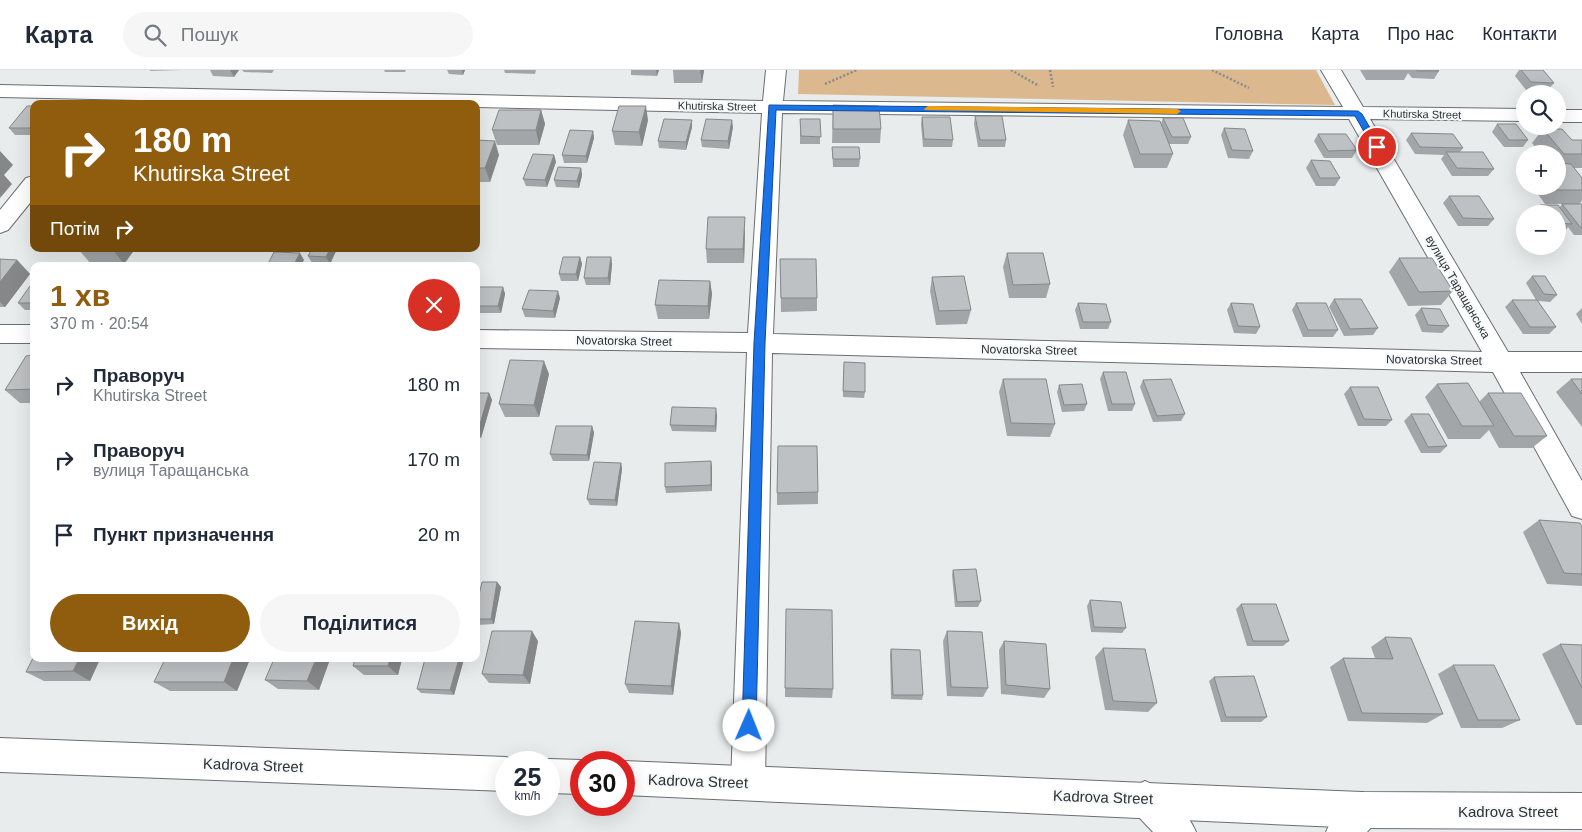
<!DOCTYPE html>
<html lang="uk">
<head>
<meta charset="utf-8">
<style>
  :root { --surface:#fff; --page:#f6f6f7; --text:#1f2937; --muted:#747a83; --line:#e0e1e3; --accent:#905c0e }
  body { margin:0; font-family:Helvetica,sans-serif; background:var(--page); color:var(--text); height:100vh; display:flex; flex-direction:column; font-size:19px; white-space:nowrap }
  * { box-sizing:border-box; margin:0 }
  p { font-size:16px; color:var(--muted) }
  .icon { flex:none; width:28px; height:28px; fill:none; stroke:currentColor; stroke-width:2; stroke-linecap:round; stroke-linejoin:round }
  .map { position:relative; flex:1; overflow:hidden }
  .sheet { position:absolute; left:30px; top:192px; width:450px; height:400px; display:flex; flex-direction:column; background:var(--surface); border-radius:10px; box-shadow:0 5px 20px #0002 }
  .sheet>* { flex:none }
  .guide { position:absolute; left:30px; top:30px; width:450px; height:152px; border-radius:10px; box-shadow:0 5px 20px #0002; background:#905c0e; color:#fff; overflow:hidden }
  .fabs { position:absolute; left:1516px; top:15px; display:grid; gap:10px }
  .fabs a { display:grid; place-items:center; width:50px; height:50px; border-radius:50%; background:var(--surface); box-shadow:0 5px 20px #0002; font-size:25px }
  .speed { position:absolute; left:495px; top:681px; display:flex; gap:10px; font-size:25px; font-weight:700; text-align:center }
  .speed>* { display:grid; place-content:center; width:65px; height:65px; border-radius:50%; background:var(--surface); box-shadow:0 5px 20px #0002; line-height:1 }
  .speed small { font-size:12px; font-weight:400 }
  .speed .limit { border:8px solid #d22; background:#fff; color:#111 }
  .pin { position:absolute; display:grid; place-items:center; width:42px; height:42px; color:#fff; margin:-21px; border:2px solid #fff; border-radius:50%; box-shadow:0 1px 5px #0007 }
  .me { position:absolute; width:55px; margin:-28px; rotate:1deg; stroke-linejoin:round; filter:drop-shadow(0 0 4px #0008) }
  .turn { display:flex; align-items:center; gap:18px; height:105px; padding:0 20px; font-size:22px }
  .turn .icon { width:65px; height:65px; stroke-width:2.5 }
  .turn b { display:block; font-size:35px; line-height:42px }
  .then { display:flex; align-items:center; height:48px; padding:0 20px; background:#0003; gap:10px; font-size:19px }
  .round { display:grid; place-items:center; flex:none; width:52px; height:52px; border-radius:26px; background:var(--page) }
  .overview { display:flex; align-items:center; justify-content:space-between; height:85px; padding:0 20px }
  h1 { font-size:30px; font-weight:700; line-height:38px; color:var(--accent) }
  .cta { display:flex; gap:10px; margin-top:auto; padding:10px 20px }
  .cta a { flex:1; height:58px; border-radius:30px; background:var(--accent); color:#fff; font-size:20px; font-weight:700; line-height:58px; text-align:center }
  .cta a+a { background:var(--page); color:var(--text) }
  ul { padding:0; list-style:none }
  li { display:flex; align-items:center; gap:15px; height:75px; padding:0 20px }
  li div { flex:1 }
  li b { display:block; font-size:19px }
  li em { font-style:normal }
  header { display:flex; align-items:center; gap:30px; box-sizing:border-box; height:70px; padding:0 25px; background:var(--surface); border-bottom:1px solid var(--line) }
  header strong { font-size:24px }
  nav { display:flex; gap:28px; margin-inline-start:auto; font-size:18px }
  .search { width:350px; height:45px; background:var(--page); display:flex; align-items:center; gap:12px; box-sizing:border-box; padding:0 18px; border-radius:28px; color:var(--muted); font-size:19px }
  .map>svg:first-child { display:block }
</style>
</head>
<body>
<header>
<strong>Карта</strong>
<div class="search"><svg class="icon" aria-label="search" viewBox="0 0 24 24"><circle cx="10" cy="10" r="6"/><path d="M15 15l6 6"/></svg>Пошук</div>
<nav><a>Головна</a><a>Карта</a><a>Про нас</a><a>Контакти</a></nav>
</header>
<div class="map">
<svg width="1582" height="762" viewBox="0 0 1582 762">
  <rect width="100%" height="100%" fill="#e8eced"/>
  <!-- green -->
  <path fill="#dcb88f" d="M799,0H1316L1335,35L798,24Z"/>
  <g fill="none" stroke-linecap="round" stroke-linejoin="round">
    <!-- street casing -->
    <g stroke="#6b6e70" stroke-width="2">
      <g id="street">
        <path d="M766,0H786L783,31L1343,37L1321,0H1341L1363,37L1525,39V51L1370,49L1508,282H1582V302H1520L1582,411V449L1572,446L1493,302L772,283L765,713L760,725L748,730L736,725L731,713L747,282L476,278V260L748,263L762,43L476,37V34H330L0,27V15L763,31ZM782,43L1349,49L1482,282L773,264Z"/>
        <rect x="1558" y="40" width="24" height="12"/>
        <path d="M34,106V128L8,160L0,163V140L26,108Z"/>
        <rect x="0" y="255" width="34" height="18"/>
        <path d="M1145,711C1166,720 1187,741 1196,762H1153L1133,741L1127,729L1133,717Z"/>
        <path d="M1362,722L1375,727L1380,740L1375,753L1367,762H1326C1333,744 1344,730 1362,722Z"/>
      </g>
    </g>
    <!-- secondary casing -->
    <g stroke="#6b6e70" stroke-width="2">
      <g id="secondary">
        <path d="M0,668L506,687L519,692H506V721L0,702Z"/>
        <path d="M549,689L581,690L588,692H581V724L549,723V692H540Z"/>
        <path d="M624,691L1362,722L1582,723V759L1362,758L624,725V692H620Z"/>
      </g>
    </g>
    <!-- path -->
    <g stroke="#888b8c" stroke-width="2.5" stroke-dasharray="2 2" stroke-linecap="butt">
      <path d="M1011,0L1039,16"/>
      <path d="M1050,0L1053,17"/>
      <path d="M1212,0L1249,18"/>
      <path d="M825,14L857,0"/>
    </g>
    <!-- street -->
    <use href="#street" fill="#fff" fill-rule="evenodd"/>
    <!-- secondary -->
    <use href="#secondary" fill="#fff" fill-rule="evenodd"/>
  </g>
  <!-- wall -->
  <g fill="#a3a6a8">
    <path d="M150,0H182L150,1Z"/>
    <path d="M210,0H239L234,7L213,6Z"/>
    <path d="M242,0H274L272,3L244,2Z"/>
    <path d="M384,0H406L405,2H385Z"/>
    <path d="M447,0H465L463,5L449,4Z"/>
    <path d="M504,0H536L535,4L505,3Z"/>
    <path d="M631,0H659L657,6L631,5Z"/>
    <path d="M673,0H704L702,13H674Z"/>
    <path d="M1360,0H1438L1439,1L1434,9L1412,8L1408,3L1404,10H1366Z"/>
    <path d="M1519,0H1543L1554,13L1548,20H1526L1515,6Z"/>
    <path d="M833,35L881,59L880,73H832Z"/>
    <path d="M34,36V65H15L9,58Z"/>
    <path d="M541,40L545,54L539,75H497L492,60Z"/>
    <path d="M975,46L1006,70L1005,77H978L974,54Z"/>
    <path d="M922,47L953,70L952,77H923L921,54Z"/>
    <path d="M1163,48L1191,67L1188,74H1169L1173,84L1167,98H1134L1123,65L1128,50L1161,54Z"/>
    <rect x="800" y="49" width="20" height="25"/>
    <path d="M648,50L642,76L615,75L612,61Z"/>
    <path d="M1497,54L1528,70L1523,77H1504L1492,62Z"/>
    <path d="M692,57L686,80L659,78L658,71Z"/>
    <path d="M733,57L729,79L702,77L701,70Z"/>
    <path d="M1224,58L1253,81L1249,89L1228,88L1221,65Z"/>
    <path d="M1543,59L1572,70H1582V98H1574L1582,108V131L1579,134H1582V165H1574L1568,157L1565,161H1558V144H1535L1534,142L1540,135L1560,137L1562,134H1545L1532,116H1558V84H1540L1532,73Z"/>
    <path d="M593,61L594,68L587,93H564L562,85Z"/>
    <path d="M1411,63L1463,78L1460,82L1494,99L1488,106H1452L1441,89L1444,85L1415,84L1406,70Z"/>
    <path d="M1318,64L1357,80L1352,88H1324L1314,71Z"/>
    <path d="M476,70L499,85L490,112H476Z"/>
    <path d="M832,77L860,89L859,97H833Z"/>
    <path d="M554,85L556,92L547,117L526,116L523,109Z"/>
    <path d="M1311,90L1340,108L1335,116H1316L1306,98Z"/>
    <path d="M581,98L582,105L579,118L556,117L554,110Z"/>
    <path d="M1449,126L1494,149L1488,156H1458L1443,133Z"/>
    <path d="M745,161L744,193H707L706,179Z"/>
    <path d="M135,179L124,194H91L79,180Z"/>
    <path d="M337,179L330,194L312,193L308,186Z"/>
    <path d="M1007,183L1050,214L1046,228H1009L1003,197Z"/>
    <path d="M580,187L582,194L578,211H561L559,204Z"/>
    <path d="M611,187L612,194L610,215H586L584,208Z"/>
    <path d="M1399,188L1453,221L1441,235L1408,236L1389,202Z"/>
    <path d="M0,189L17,190L30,204L5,237H0Z"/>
    <path d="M780,189L817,228V241L781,242Z"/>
    <path d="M1532,206L1557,225L1550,232L1538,231L1556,257L1549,264H1523L1505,237L1512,230H1536L1526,213Z"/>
    <path d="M932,207L971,240L967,254L936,255L930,221Z"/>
    <path d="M710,211L712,224L709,249H658L655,235Z"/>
    <path d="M34,216V240H25L18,233Z"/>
    <path d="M503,217L505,224L501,243H476V223Z"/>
    <path d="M560,228L555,248L525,247L522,239Z"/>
    <path d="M1334,229L1378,258L1373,265L1344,266L1329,237Z"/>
    <path d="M1078,233L1111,252L1108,259H1080L1075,240Z"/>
    <path d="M1231,233L1260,257L1256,264L1234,263L1227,240Z"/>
    <path d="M1296,233L1338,260L1333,267H1303L1292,240Z"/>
    <path d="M1421,238L1449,256L1442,263L1422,262L1415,245Z"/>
    <path d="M1582,238V254L1576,244Z"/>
    <path d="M34,285V333H20L5,320Z"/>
    <path d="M843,299L865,322L864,328L843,327Z"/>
    <path d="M1103,302L1135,334L1132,341H1108L1100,309Z"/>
    <path d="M549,304L539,347H505L499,334Z"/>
    <path d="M1003,309L1055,354L1050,367L1007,366L999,322Z"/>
    <path d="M1571,309H1582V357L1556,322Z"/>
    <path d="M1143,310L1185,344L1181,351L1153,352L1140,317Z"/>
    <path d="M1437,314L1479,332L1488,323L1547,366L1532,378H1499L1489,360L1480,369H1448L1425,327Z"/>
    <path d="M1059,315L1087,334L1084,341L1062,342L1057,322Z"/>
    <path d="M1350,317L1392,350L1386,356H1358L1344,324Z"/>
    <path d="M476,323H489L492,330L481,368H476Z"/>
    <path d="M1411,344L1447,376L1440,383H1421L1404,351Z"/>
    <path d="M717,345L716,362L672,361L670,355Z"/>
    <path d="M592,356L594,363L589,391H553L550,384Z"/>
    <path d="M621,393L622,399L617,436L590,435L587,429Z"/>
    <path d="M712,397V421L666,423L665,417Z"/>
    <path d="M818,422V434L777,435V423Z"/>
    <path d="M1539,450L1582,456V516L1547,514L1523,462Z"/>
    <path d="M953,500L981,531L978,537H955L952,505Z"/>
    <path d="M497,512L501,517L494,554L478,555L476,553V538Z"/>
    <path d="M1090,530L1126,558L1122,563L1091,562L1087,536Z"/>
    <path d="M1241,534L1289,571L1283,576H1247L1236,539Z"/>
    <path d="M679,553L681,563L673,625L629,623L625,614Z"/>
    <path d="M947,561L988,618L983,627L947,626L943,571Z"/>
    <path d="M1385,567L1443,644L1427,653L1348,651L1330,597L1343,588H1375L1371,577Z"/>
    <path d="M538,571L530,614L489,613L482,604Z"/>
    <path d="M1004,571L1050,619L1044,628L1001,624L999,580Z"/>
    <path d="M1560,574L1582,575V655H1576L1542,584Z"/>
    <path d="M1103,578L1157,633L1148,642L1105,640L1095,587Z"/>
    <path d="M891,579L923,625L922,630L891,629L890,584Z"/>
    <path d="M34,589H100L90,611H44L26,602Z"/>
    <path d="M250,589L237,621H170L154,612Z"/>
    <path d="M330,589L319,620L278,619L265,610Z"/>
    <path d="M402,589L398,605H364L353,596Z"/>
    <path d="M425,589H464L454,625L421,623L417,619Z"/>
    <path d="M1453,595L1520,650L1502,658H1461L1438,604Z"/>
    <path d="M1214,607L1267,647L1261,652H1221L1209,611Z"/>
    <path d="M785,618L833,619L832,628L785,627Z"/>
  </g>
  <!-- shaded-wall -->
  <g fill="#858788">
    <path d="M230,0H239L234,7Z"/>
    <path d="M462,0H465L463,5Z"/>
    <path d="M656,0H659L657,6Z"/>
    <path d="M700,0H704L702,13Z"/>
    <path d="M646,36L648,50L642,76L639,62Z"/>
    <path d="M541,40L545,54L539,75L536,60Z"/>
    <path d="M692,50V57L686,80V72Z"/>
    <path d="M732,50L733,57L729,79L728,71Z"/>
    <path d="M593,61L594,68L587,93L586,86Z"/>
    <path d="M495,71L499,85L490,112L485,98Z"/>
    <path d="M0,81L13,95L4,105L12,114L0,128Z"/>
    <path d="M554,85L556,92L547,117L545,110Z"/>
    <path d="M581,98L582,105L579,118L577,111Z"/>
    <path d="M745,147V161L744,193L743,179Z"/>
    <path d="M114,179H135L124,194L113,180Z"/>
    <path d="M330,179H337L330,194L326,187Z"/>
    <path d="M300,183L304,190L301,196H293Z"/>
    <path d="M580,187L582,194L578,211L576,204Z"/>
    <path d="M611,187L612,194L610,215L608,208Z"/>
    <path d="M17,190L30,204L5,237L0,232V212Z"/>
    <path d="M710,211L712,224L709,249L708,236Z"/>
    <path d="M503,217L505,224L501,243L498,236Z"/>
    <path d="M558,221L560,228L555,248L553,241Z"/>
    <path d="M544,291L549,304L539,347L534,335Z"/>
    <path d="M489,323L492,330L481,368L478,361Z"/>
    <path d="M716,338L717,345L716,362L715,356Z"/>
    <path d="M592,356L594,363L589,391L587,385Z"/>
    <path d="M711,391L712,397V421L711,415Z"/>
    <path d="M621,393L622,399L617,436L615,430Z"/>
    <path d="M497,512L501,517L494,554L491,549Z"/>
    <path d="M679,553L681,563L673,625L671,616Z"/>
    <path d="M532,561L538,571L530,614L523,605Z"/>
    <path d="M79,589H100L90,611L73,601Z"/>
    <path d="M233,589H250L237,621L224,612Z"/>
    <path d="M316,589H330L319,620L307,611Z"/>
    <path d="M390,589H402L398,605L388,596Z"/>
    <path d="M459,589H464L454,625L450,620Z"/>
  </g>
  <!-- building -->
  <g fill="#bec1c3" stroke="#858788">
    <path d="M1416,0H1438L1439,1H1417Z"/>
    <path d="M1521,0H1543L1554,13L1531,12Z"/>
    <path d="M158,32H191L190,34H156Z"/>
    <path d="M833,35L879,36L881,59H833Z"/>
    <path d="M27,36H34V58H9Z"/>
    <path d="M619,36H646L639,62L612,61Z"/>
    <path d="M499,40H541L536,60H492Z"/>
    <path d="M975,46H1002L1006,70H980Z"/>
    <path d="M922,47H950L953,70L924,69Z"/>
    <path d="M1163,48H1183L1191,67H1172Z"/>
    <path d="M664,49L692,50L686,72L658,71Z"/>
    <path d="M706,49L732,50L728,71L701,70Z"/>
    <path d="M800,49H820L821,67L801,66Z"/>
    <path d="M1128,50L1160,51L1173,84H1140Z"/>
    <path d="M1497,54H1516L1528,70H1509Z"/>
    <path d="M1224,58L1245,59L1253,81L1232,80Z"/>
    <path d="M1543,59H1562L1572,70H1582V84H1564Z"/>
    <path d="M570,60L593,61L586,86L562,85Z"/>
    <path d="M1411,63L1453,64L1463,78L1420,77Z"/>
    <path d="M1318,64H1346L1357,80L1328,81Z"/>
    <path d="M476,70L495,71L485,98H476Z"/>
    <path d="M832,77H859L860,89H833Z"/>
    <path d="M1446,82H1483L1494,99L1457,98Z"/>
    <path d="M533,84L554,85L545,110L523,109Z"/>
    <path d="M1311,90L1330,91L1340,108H1320Z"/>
    <path d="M1558,93L1571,94L1582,108V120H1557L1554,116H1558Z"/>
    <path d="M558,97L581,98L577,111L554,110Z"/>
    <path d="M1449,126H1479L1494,149L1463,148Z"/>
    <path d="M1562,134H1582V158H1581Z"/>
    <path d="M1540,135H1558L1572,154L1558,153V144H1547Z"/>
    <path d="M708,147H745L743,179H706Z"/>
    <path d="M80,179H114L113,180H79Z"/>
    <path d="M312,179H330L326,187L308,186Z"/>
    <path d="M274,182L300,183L293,196H267Z"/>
    <path d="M1007,183H1043L1050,214L1013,215Z"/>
    <path d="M563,187H580L576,204H559Z"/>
    <path d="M587,187H611L608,208H584Z"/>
    <path d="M1399,188H1432L1453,221L1419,222Z"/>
    <path d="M0,189L17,190L0,212Z"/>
    <path d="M780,189H816L817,228H781Z"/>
    <path d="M964,206L971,240L939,241L932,207Z"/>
    <path d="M1532,206H1545L1557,225L1544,224Z"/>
    <path d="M659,210L710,211L708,236L655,235Z"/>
    <path d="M30,216H34V233H18Z"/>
    <path d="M478,217H503L498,236H476V223Z"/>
    <path d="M529,220L558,221L553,241L522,239Z"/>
    <path d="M1334,229H1361L1378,258L1350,259Z"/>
    <path d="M1512,230H1537L1556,257H1530Z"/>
    <path d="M1078,233L1106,234L1111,252H1083Z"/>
    <path d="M1231,233L1253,234L1260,257L1238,256Z"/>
    <path d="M1296,233H1326L1338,260H1308Z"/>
    <path d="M1421,238L1440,239L1449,256L1428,255Z"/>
    <path d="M34,285V319L5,320L26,286Z"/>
    <path d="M510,290L544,291L534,335L499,334Z"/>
    <path d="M844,292L865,293V322L843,321Z"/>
    <path d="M1103,302H1126L1135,334H1112Z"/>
    <path d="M1003,309H1046L1055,354L1011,353Z"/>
    <path d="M1171,309L1185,344L1157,346L1143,310Z"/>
    <path d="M1571,309H1582V324Z"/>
    <path d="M1468,313L1494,356H1462L1437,314Z"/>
    <path d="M1082,314L1087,334L1064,335L1059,315Z"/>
    <path d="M1350,317H1378L1392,350L1364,349Z"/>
    <path d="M476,323H489L478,361H476Z"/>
    <path d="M1488,323H1521L1547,366H1514Z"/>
    <path d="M672,337L716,338L715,356L670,355Z"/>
    <path d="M1411,344H1429L1447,376L1428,377Z"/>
    <path d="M556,356H592L587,385L550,384Z"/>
    <path d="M778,376H817L818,422L777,423Z"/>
    <path d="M711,391V415L665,417V393Z"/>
    <path d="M594,392L621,393L615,430L587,429Z"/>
    <path d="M1539,450L1580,453L1582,456V504L1564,503Z"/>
    <path d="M976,499L981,531L957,532L953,500Z"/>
    <path d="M482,512H497L491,549H476V538Z"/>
    <path d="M1090,530L1121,532L1126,558L1094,557Z"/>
    <path d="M1241,534H1276L1289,571H1253Z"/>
    <path d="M786,539L832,540L833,619L785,618Z"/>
    <path d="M635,551L679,553L671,616L625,614Z"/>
    <path d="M492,561H532L523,605L482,604Z"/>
    <path d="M947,561L982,562L988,618L951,617Z"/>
    <path d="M1385,567L1411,568L1443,644L1362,643L1343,588L1393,589Z"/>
    <path d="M1004,571L1046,574L1050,619L1006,615Z"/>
    <path d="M1560,574L1582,575V618Z"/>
    <path d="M1103,578L1145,579L1157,633L1113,631Z"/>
    <path d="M891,579L920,580L923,625H893Z"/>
    <path d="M34,586V589H79L73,601L26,602Z"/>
    <path d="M165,589H233L224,612H154Z"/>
    <path d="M274,589H316L307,611L265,610Z"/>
    <path d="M355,589H390L388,596H353Z"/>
    <path d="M425,589H459L450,620L417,619Z"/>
    <path d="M1453,595H1494L1520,650H1478Z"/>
    <path d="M1254,606L1267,647H1226L1214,607Z"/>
  </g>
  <!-- route -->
  <path fill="#1a73e8" stroke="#114b97" d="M769,35L1358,41L1362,44L1381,77L1374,79L1355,46L776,40L765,273L756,656L754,661L749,663L744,661L742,656L754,273Z"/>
  <!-- slow -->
  <path fill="#f59e0b" d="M928,36L1177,39L1181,41L1177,44L925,40L924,39Z"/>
  <g text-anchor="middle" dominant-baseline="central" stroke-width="4" stroke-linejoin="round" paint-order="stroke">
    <!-- far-street labels -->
    <g font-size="11" fill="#303232" stroke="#f5f9fb">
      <text transform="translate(717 36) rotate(1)">Khutirska Street</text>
      <text transform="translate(1422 44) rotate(1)">Khutirska Street</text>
    </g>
    <!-- street labels -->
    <g font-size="12" fill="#303232" stroke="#f5f9fb">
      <text transform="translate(1458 217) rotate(60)">вулиця Таращанська</text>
      <text transform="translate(624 271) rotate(1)">Novatorska Street</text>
      <text transform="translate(1029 280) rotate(1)">Novatorska Street</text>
      <text transform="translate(1434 290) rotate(1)">Novatorska Street</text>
    </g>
    <!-- near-street labels -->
    <g font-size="15" fill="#303232" stroke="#f5f9fb">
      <text transform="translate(253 695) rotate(2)">Kadrova Street</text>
      <text transform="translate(698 711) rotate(2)">Kadrova Street</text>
      <text transform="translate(1103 727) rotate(2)">Kadrova Street</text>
      <text x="1508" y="741">Kadrova Street</text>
    </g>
  </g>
</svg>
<div class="fabs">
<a><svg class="icon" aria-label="search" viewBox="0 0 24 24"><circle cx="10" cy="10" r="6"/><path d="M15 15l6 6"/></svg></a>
<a>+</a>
<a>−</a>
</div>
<div class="speed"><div>25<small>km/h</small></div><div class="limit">30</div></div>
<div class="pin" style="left:1377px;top:77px;background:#d93025"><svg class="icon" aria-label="arrive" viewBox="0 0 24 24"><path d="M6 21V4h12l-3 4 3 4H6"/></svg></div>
<svg class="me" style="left:749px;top:656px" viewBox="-20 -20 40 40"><circle r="19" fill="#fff"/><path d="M0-13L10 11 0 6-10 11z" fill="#1a73e8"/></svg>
<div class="guide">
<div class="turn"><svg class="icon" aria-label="right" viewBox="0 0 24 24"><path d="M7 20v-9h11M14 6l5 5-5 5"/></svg><div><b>180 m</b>Khutirska Street</div></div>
<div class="then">Потім<svg class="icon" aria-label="right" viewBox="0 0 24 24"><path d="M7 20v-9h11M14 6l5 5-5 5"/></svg></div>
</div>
<section class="sheet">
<div class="overview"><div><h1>1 хв</h1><p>370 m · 20:54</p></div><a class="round" style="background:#d93025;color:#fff"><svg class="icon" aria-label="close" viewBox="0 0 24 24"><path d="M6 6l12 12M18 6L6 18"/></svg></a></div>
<ul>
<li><svg class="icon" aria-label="right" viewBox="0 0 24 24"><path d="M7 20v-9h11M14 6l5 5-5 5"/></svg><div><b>Праворуч</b><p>Khutirska Street</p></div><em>180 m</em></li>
<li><svg class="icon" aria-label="right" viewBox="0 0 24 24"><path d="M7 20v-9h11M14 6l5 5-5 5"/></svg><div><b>Праворуч</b><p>вулиця Таращанська</p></div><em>170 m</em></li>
<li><svg class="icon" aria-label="arrive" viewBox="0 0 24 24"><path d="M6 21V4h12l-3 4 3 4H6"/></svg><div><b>Пункт призначення</b></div><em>20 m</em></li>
</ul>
<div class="cta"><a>Вихід</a><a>Поділитися</a></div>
</section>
</div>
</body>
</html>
